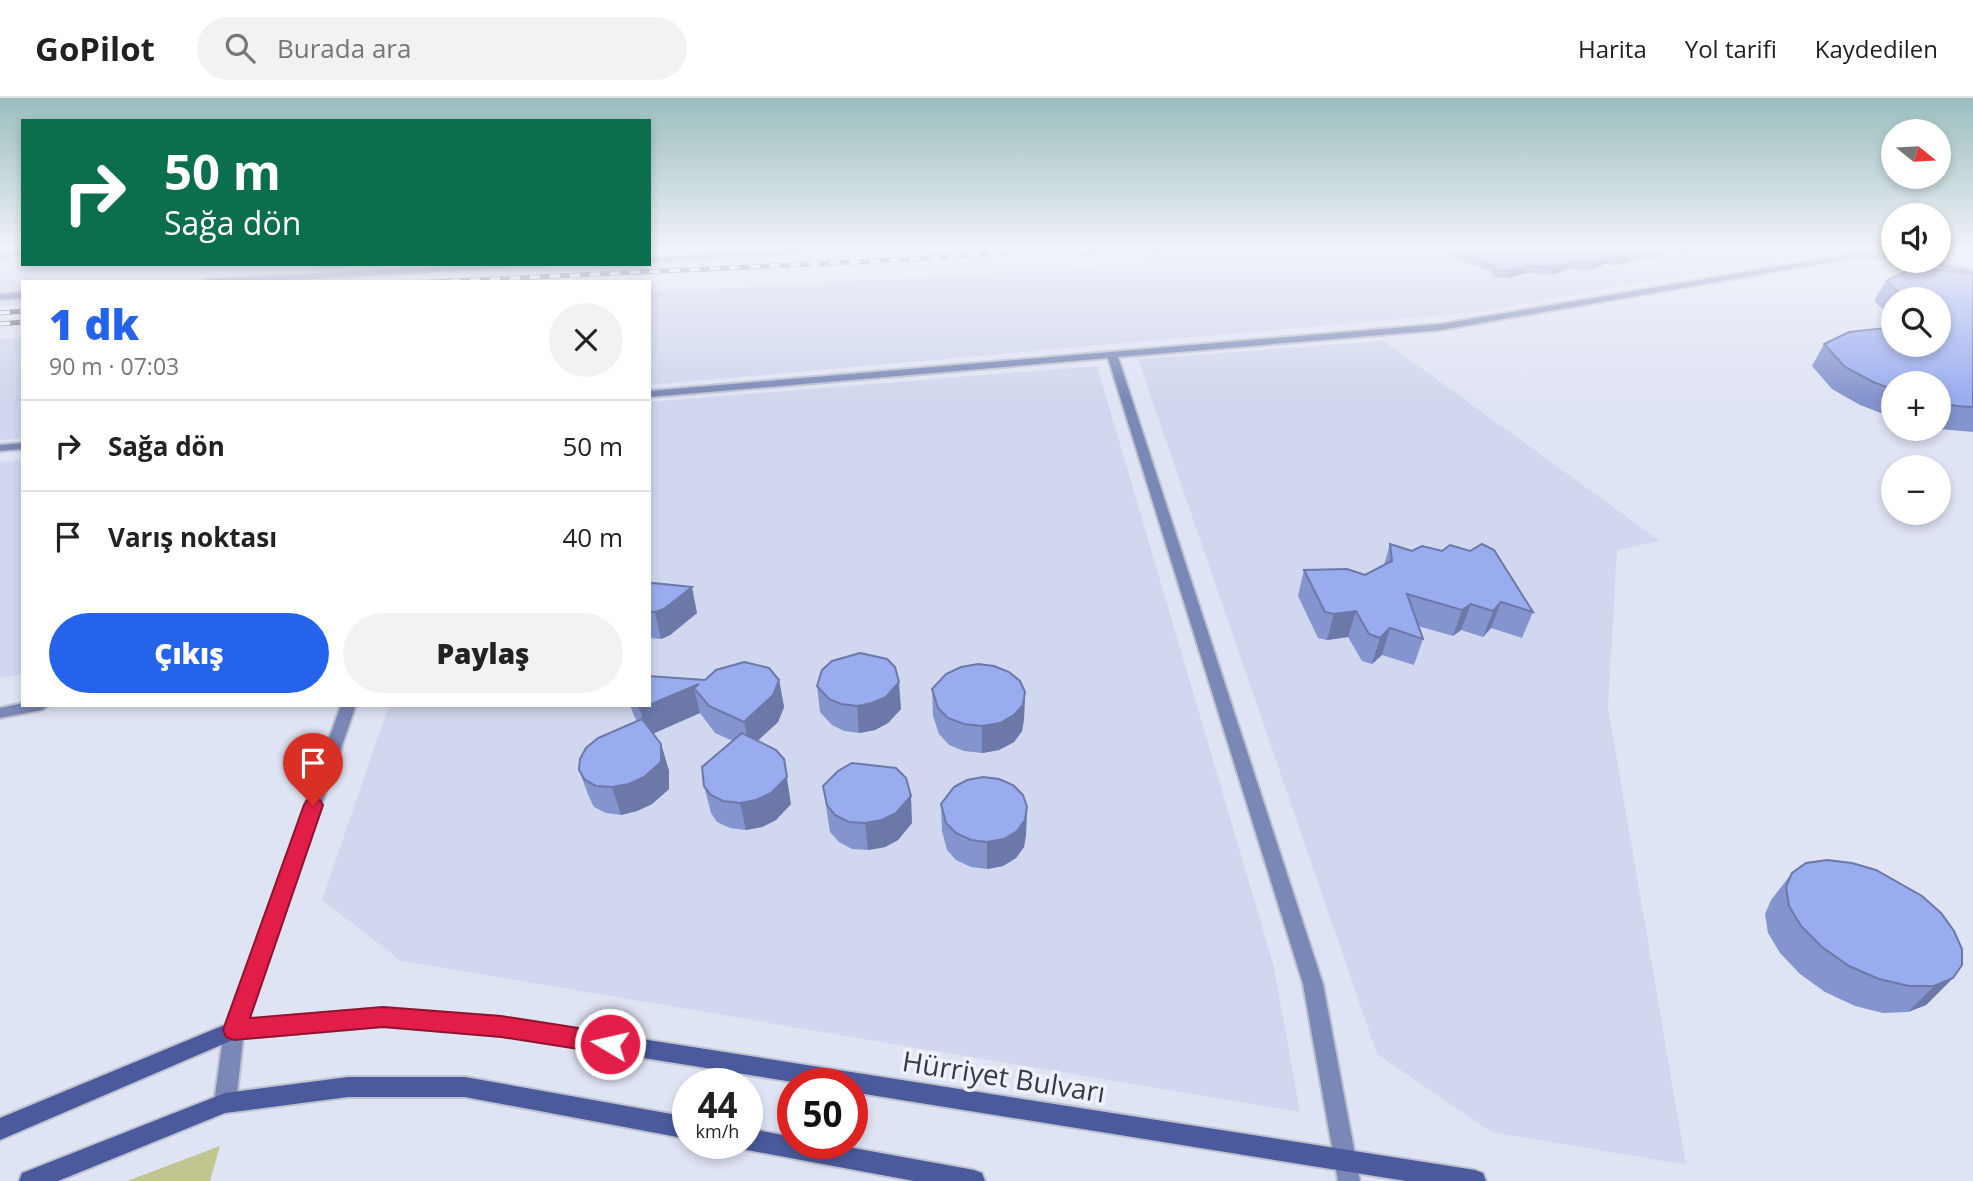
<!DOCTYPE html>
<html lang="tr">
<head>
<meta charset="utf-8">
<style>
  :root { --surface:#fff; --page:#f2f2f2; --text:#222; --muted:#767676; --line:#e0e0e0; --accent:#2563eb }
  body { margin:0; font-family:"Open Sans",sans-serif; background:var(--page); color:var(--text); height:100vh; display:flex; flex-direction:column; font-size:26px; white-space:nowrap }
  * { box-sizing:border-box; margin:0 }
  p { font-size:23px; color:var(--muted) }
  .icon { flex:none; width:38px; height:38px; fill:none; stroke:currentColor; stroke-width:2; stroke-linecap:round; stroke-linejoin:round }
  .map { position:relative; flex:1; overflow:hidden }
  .drawer { position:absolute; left:21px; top:182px; width:630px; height:427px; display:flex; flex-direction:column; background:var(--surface); border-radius:0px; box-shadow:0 4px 10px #0003 }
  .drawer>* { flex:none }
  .banner { position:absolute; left:21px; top:21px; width:630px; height:147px; border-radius:0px; box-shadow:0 4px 10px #0003; background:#0b6e4f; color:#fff; overflow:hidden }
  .needle { width:46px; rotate:108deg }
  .fabs { position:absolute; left:1881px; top:21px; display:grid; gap:14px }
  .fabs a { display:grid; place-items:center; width:70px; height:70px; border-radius:50%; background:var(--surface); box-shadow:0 4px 10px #0003; font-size:35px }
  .speed { position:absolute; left:672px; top:970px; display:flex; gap:14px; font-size:35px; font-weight:700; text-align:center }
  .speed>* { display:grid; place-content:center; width:91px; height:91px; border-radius:50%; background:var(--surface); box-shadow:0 4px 10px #0003; line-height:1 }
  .speed small { font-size:18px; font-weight:400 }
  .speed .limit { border:10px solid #d22; background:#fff; color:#111 }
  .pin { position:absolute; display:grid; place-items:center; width:60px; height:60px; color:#fff; margin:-72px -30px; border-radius:50% 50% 50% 0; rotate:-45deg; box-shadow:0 0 7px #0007 }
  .pin .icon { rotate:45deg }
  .me { position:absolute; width:77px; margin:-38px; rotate:279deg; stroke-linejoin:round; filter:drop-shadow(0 0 5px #0008) }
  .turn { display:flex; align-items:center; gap:24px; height:147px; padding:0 28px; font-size:32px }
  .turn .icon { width:91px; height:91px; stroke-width:2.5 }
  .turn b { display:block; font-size:49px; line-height:60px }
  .round { display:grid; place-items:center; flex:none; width:74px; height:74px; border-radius:37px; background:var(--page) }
  .head { display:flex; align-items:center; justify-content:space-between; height:119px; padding:0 28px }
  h1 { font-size:42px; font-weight:800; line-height:52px; color:var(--accent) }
  .action { display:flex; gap:14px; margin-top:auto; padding:14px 28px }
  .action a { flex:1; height:80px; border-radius:42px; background:var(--accent); color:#fff; font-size:28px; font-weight:800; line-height:80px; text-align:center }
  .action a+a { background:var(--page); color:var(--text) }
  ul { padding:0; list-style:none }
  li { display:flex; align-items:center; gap:21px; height:91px; padding:0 28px; border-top:2px solid var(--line) }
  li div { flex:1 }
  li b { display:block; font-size:26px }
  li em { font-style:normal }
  header { display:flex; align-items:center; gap:42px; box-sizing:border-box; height:98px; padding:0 35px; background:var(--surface); border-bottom:2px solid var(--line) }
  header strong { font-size:33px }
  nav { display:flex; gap:38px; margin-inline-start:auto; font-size:24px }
  .search { width:490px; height:63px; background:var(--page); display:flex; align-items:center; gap:18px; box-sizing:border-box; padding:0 24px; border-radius:38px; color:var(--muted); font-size:26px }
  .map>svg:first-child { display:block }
</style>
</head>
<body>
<header>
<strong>GoPilot</strong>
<div class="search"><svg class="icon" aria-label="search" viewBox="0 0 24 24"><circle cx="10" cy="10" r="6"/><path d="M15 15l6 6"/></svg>Burada ara</div>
<nav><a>Harita</a><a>Yol tarifi</a><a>Kaydedilen</a></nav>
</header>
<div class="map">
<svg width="1973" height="1083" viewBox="0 0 1973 1083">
  <rect width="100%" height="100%" fill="#dfe4f4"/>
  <!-- built -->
  <g fill="#d0d7ee">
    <path d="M0,149H23V166H649V149H1013L787,163L322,184H23V206L0,208Z"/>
    <path d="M1292,149H1838L1476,214L649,287V195L1101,169Z"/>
    <path d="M23,239V340L0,342V241Z"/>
    <path d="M1384,243L1660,443L1617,452L1608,609L1686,1067L1491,1034L1377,956L1138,261Z"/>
    <path d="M1097,268L1274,869L1300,1014L401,863L322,802L389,607H649V304Z"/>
    <path d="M23,362V576L0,580V364Z"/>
  </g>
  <!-- green -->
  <path fill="#c1c590" d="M220,1048L210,1083H127Z"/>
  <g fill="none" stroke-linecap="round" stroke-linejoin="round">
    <!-- service casing -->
    <g stroke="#bec2d0" stroke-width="4">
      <g id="service">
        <path d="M839,149H897L649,164V160Z"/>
        <path d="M494,166H550L546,168L259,184H202L206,181Z"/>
        <path d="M23,194V200L0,202V196Z"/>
      </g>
    </g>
    <!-- minor casing -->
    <g stroke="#bec2d0" stroke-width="4">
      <g id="minor">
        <path d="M1858,155L1894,157V161L1858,159L1441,232L1118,259L1323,886L1360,1083H1338L1303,886L1108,260L649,299V293L1441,226Z"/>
        <path d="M1921,163H1933L1973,173V179Z"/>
        <path d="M23,345V351L0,353V347Z"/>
        <path d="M23,605V607H49L42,612L0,620V610Z"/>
        <path d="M341,607H356L244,932L236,1005L232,1012L225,1015L218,1012L214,1005L224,932Z"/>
      </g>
    </g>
    <!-- secondary casing -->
    <g stroke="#bec2d0" stroke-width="4">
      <g id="secondary">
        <path d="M383,910L501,919L1475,1072L1483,1075L1486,1083H1406L852,994V985H799L501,937L383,928L235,941L0,1042V1020L234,923Z"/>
        <path d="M348,979H465L688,1019V1041L465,999H348L225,1015L58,1083H19L22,1075L225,995Z"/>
        <path d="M747,1030L793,1039V1045H826L974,1072L982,1075L985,1083H914L747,1052L739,1049L738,1045H747Z"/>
      </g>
    </g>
    <!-- service -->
    <use href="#service" fill="#7a88b7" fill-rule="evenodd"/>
    <!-- minor -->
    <use href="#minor" fill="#7a88b7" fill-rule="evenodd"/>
    <!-- secondary -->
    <use href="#secondary" fill="#4a5a9d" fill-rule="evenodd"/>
    <!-- rail casing -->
    <g stroke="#6f727b" stroke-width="5">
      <g id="rail">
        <path d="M1080,155L1153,149"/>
        <path d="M1144,155L1201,149"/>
        <path d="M430,184L916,161L1090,149"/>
        <path d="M0,215L23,213"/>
        <path d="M0,226L23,224"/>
      </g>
    </g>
    <!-- rail -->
    <use href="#rail" stroke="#eef2fe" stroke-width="3.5" stroke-dasharray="10" stroke-linecap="butt"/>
  </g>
  <!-- wall -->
  <g fill="#8494ce">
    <path d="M1454,149H1703L1686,156L1666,155L1653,161H1637L1618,167L1605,166L1590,172L1568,171L1551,177L1525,175L1509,180L1494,179L1490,173L1448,158L1450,151Z"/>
    <path d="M1973,176V334L1939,331V285H1894V320L1860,307L1832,291L1812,268L1824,246L1939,247V201H1894V221L1874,203L1886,183Z"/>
    <path d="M1390,446L1533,514L1522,540L1491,530L1483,539L1461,532L1453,538L1418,528L1423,541L1414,567L1382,557L1372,566L1362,563L1348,539L1327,542L1318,540L1298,498L1304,472L1365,477L1384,467Z"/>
    <path d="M649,486L697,515L670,537L661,541L649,540Z"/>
    <path d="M705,582H779L784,609L778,624L757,643L791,706L776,722L762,729L746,732L730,730L717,724L711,715L704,688L733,643L715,635L700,615L653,635L661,646L669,673V691L652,706L637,713L621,717L606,715L594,709L589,699L579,672L637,623L634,618L630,607H649Z"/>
    <path d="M817,588L901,611L888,625L875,632L859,635L844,633L832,627L820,614Z"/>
    <path d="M932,591L1025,594L1024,621L1022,633L1014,644L999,652L982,655L964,653L949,647L939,636L933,618Z"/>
    <path d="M823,688L912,725L898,742L885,749L868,752L852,751L839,744L830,734Z"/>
    <path d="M941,706L1027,709L1026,736L1024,749L1016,760L1003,768L987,771L971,769L956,762L947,752L942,733Z"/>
    <path d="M1792,775L1953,880L1926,907L1908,914L1883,915L1855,908L1825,894L1800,876L1780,855L1768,835L1765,816L1771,802Z"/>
  </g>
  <!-- shaded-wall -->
  <g fill="#6b78a8">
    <path d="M0,149H23V157L0,162Z"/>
    <path d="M1666,149H1668L1666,155L1653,161L1656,154Z"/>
    <path d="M1689,149H1703L1686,156Z"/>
    <path d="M1640,154L1637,161L1618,167L1621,160Z"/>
    <path d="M1608,159L1605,166L1590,172L1592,165Z"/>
    <path d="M1571,164L1568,171L1551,177L1553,170Z"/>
    <path d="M1527,168L1525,175L1509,180L1511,173Z"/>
    <path d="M692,489L697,515L670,537L661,541L655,514Z"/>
    <path d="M1501,504L1491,530L1483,539L1493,513Z"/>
    <path d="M1471,506L1461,532L1453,538L1462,512Z"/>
    <path d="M1356,513L1348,539L1327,542L1334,516Z"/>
    <path d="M1390,530L1382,557L1372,566L1380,540Z"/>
    <path d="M779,582L784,609L778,624L750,650L744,624Z"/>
    <path d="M899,584L901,611L888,625L875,632L859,635L857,608Z"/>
    <path d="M699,586L694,590L700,615L648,638L640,611Z"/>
    <path d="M1025,594L1024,621L1022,633L1014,644L999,652L982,655V628Z"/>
    <path d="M661,646L669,673V691L652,706L637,713L621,717L612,689Z"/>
    <path d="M784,661L791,706L776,722L762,729L746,732L740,705Z"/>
    <path d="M911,698L912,725L898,742L885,749L868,752L865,725Z"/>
    <path d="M1027,709L1026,736L1024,749L1016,760L1003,768L987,771V744Z"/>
    <path d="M1953,880L1926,907L1908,914L1934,888Z"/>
  </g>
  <!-- building -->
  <g fill="#99acf0" stroke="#6b78a8" stroke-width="2">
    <path d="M1454,149H1666L1656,154H1640L1621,160L1608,159L1592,165L1571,164L1553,170L1527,168L1511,173L1496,172L1492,166L1450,151Z"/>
    <path d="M1932,171L1973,176V309L1956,308L1939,304V285H1894V292L1873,284L1845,269L1824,246L1849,234L1894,229V247H1939V201H1907L1886,183L1907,173Z"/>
    <path d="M1390,446L1412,453L1422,448L1442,453L1450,447L1470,453L1482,446L1494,452L1533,514L1501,504L1493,513L1471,506L1462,512L1407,496L1423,541L1390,530L1380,540L1369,536L1356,513L1334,516L1325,514L1304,472L1347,471L1365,477L1392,463Z"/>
    <path d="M653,485L692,489L664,511L655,514H649V486Z"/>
    <path d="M860,555L887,561L895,569L899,584L886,599L872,605L857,608L841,606L829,601L817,588L822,572L832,563Z"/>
    <path d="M744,564L769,570L779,582L773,597L744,624L709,608L694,590L699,586L649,607V578L705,582L716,572Z"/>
    <path d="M978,566L994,568L1009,574L1020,583L1025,594L1023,607L1014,617L1000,625L982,628L964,626L948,620L938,610L932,591L946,576L961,569Z"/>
    <path d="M638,607H649L640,611Z"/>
    <path d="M642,621L661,646V664L644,679L629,686L612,689L596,688L585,682L579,672L580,661L586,650L598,640Z"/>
    <path d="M742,635L776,652L784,661L787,679L771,695L756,702L740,705L723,703L711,697L704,688L702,669Z"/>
    <path d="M852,665L896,670L906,680L911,698L896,715L882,722L865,725L849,724L835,717L827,707L823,688L838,673Z"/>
    <path d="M983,679L999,681L1013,687L1023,697L1027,709L1025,722L1017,733L1004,741L987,744L971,742L956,735L946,725L941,706L954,689L967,682Z"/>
    <path d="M1827,762L1852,765L1876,772L1922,798L1941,815L1954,833L1962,851V867L1953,880L1934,888H1909L1879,881L1849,868L1822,849L1801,828L1789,808L1786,789L1792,775L1806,765Z"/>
  </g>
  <!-- sky -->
  <linearGradient id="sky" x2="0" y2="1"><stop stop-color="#9abdbd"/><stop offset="0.5" stop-color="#f1f3fa"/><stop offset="1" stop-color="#f1f3fa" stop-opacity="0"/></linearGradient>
  <rect width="1973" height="301" fill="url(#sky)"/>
  <!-- route -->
  <path fill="#e11d48" stroke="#92132f" stroke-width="2" d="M313,700L320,702L323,707L250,920L383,909L501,918L610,935L618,938L621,946L618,953L610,956L501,939L383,929L234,942L226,939L223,932L304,707L307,702Z"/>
  <g text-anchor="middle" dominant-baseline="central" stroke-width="7" stroke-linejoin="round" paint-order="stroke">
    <!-- near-street labels -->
    <g font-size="28" fill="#393b41" stroke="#eef2fe">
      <text transform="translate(1004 978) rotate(9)">Hürriyet Bulvarı</text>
    </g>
  </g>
</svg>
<div class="fabs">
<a><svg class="needle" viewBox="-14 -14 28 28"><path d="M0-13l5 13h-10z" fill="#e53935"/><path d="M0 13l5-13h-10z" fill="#767676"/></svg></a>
<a><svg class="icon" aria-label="sound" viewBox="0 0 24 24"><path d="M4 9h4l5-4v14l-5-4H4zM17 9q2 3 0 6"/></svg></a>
<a><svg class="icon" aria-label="search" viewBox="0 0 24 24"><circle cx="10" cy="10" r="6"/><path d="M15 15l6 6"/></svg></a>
<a>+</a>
<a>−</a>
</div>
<div class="speed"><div>44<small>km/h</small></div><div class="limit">50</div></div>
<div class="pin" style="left:313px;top:707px;background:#d93025"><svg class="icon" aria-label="arrive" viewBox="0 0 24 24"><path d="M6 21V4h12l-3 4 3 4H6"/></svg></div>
<svg class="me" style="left:610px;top:946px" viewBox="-20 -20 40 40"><circle r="17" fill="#e11d48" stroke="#fff" stroke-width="3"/><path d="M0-11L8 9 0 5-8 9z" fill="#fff"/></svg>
<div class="banner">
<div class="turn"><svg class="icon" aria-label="right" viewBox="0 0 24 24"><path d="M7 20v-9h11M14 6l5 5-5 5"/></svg><div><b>50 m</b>Sağa dön</div></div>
</div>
<section class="drawer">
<div class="head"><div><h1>1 dk</h1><p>90 m · 07:03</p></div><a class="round"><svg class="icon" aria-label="close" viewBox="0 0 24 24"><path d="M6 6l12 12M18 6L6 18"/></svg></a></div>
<ul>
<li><svg class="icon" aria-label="right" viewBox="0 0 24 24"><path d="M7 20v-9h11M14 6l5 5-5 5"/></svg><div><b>Sağa dön</b></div><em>50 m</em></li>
<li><svg class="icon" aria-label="arrive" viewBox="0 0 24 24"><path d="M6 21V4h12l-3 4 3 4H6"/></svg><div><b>Varış noktası</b></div><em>40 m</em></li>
</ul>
<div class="action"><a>Çıkış</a><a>Paylaş</a></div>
</section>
</div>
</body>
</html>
